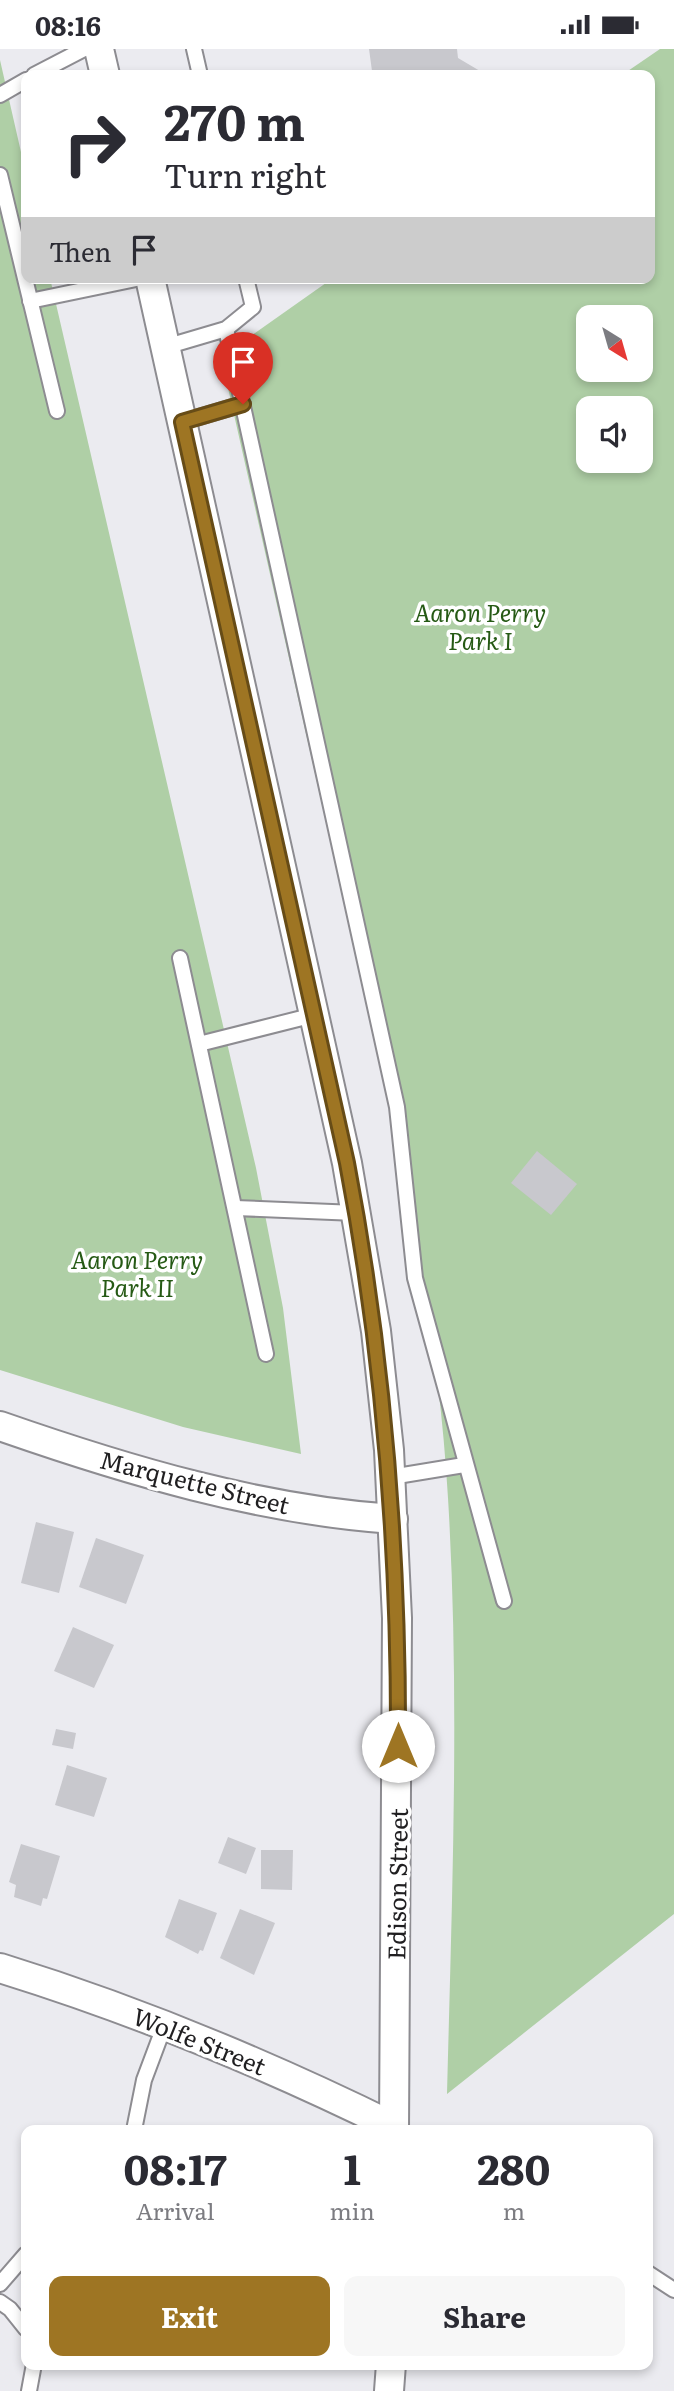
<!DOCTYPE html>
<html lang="en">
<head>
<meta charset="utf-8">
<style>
  :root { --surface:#fff; --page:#f7f7f7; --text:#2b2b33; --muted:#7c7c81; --accent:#9e7523 }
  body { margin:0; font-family:Literata,serif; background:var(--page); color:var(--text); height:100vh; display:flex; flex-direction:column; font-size:26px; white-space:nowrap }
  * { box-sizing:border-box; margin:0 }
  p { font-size:23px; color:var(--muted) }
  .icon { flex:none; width:38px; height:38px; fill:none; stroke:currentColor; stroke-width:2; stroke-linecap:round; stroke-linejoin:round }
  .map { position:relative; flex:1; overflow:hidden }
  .sheet { position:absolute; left:21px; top:2076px; width:632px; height:245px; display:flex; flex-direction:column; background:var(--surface); border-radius:14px; box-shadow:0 4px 10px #0003 }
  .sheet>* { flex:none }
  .guide { position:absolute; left:21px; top:21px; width:634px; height:214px; border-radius:14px; box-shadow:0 4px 10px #0003; background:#fff; color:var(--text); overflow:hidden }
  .needle { width:46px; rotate:143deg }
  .controls { position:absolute; left:576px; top:256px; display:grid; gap:14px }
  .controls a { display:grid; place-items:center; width:77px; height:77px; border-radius:14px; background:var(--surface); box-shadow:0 4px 10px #0003; font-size:35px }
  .pin { position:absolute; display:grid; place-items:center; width:60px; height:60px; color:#fff; margin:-72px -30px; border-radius:50% 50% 50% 0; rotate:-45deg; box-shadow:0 0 7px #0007 }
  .pin .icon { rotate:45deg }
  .me { position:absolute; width:77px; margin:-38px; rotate:0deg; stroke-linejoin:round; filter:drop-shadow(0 0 5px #0008) }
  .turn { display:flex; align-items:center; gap:24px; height:147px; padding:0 28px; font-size:32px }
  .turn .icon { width:91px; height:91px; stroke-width:2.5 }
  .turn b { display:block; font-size:49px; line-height:60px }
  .then { display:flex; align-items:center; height:66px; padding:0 28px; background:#0003; gap:14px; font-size:26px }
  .eta { display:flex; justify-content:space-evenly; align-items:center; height:119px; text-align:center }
  .eta b { font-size:42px; font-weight:700; line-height:49px }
  .button { display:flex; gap:14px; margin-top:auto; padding:14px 28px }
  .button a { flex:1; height:80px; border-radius:14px; background:var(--accent); color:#fff; font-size:28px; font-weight:700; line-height:80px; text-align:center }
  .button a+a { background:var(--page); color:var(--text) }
  .status { display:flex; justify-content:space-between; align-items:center; height:49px; padding:0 35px; background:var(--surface); direction:ltr }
  .status svg { height:19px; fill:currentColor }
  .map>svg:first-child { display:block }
</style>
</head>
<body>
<div class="status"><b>08:16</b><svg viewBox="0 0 49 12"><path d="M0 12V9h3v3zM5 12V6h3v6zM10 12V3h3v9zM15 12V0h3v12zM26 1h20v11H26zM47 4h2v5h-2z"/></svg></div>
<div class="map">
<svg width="674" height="2342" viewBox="0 0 674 2342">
  <rect width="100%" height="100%" fill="#ebebf0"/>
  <!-- green -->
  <g fill="#afcfa6" fill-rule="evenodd">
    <path d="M660,0H674V1865L447,2045C452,1846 460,1647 448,1449C441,1327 421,1208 397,1088L221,308L333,229H649V26H622ZM588,268H640V320H588ZM588,359H640V411H588Z"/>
    <path d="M0,11L26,125V229H50L256,1119L283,1259L301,1405L183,1378L0,1321Z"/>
  </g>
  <!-- building -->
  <g fill="#c8c8cd">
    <path d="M369,0H457L458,9L480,22L478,26H369L372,22Z"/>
    <path d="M537,1102L577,1135L551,1166L511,1134Z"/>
    <path d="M36,1473L74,1483L59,1544L21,1534Z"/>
    <path d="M96,1489L144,1506L126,1555L79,1538Z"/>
    <path d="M73,1578L114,1596L94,1639L54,1622Z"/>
    <path d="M56,1680L76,1684L73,1700L52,1696Z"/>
    <path d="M67,1716L107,1729L94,1768L55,1756Z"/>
    <path d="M228,1788L256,1799L246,1825L218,1814Z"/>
    <path d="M21,1795L60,1807L47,1850L43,1849L41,1857L14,1848L16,1836L9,1833Z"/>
    <path d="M261,1801H293L292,1841L261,1840Z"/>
    <path d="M179,1850L217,1864L203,1902L200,1901L198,1905L165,1888Z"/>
    <path d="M240,1860L275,1874L254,1926L220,1909Z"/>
  </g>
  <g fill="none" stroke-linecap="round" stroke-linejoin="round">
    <!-- service casing -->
    <g stroke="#8d8c91" stroke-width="18">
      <g id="service">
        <path d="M194,0L200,26"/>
        <path d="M34,26L84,0"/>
        <path d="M0,46L26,31"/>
        <path d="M0,126L57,362"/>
        <path d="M30,252L141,229"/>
        <path d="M226,280L397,1058L415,1229L504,1552"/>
        <path d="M165,298L226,280L253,258L246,229"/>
        <path d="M182,373L243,355"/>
        <path d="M180,909L266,1305"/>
        <path d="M199,995L314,966"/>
        <path d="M235,1159L356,1164"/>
        <path d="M391,1428L464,1416"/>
        <path d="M134,2081L144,2031L165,1975"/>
        <path d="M648,2224L674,2241"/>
        <path d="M0,2235L26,2205"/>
        <path d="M0,2253L10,2260L26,2280"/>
        <path d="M29,2342L34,2315"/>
      </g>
    </g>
    <!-- minor casing -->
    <g stroke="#8d8c91" stroke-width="32">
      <g id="minor">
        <path d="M99,0L105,26"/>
        <path d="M150,229L347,1114L376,1282L389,1401L397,1569L394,2081"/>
        <path d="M0,1377C126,1421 260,1461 393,1470"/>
        <path d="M0,1919C136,1961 266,2015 394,2078"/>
        <path d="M389,2342L391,2315"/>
      </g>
    </g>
    <!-- service -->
    <use href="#service" stroke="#fff" stroke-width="14"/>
    <!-- minor -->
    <use href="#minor" stroke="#fff" stroke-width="28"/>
  </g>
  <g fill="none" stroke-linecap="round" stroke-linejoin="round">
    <!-- route casing -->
    <g stroke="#674c17" stroke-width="18">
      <path id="route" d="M243,355L182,373L347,1114C384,1308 399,1500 398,1697"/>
    </g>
    <!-- route -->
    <use href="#route" stroke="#9e7523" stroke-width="12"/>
  </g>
  <g text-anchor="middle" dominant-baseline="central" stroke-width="7" stroke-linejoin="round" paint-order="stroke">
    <!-- park labels -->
    <g font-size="24" font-style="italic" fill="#265a15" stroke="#fff">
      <text x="480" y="562">Aaron Perry<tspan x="480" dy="28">Park I</tspan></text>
      <text x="137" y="1209">Aaron Perry<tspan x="137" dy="28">Park II</tspan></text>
    </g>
    <!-- street labels -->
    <g font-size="24" fill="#201f21" stroke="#fff">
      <text transform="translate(195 1432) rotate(14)">Marquette Street</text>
      <text transform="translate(396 1835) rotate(-89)">Edison Street</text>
      <text transform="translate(200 1991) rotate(22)">Wolfe Street</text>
    </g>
  </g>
</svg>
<div class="controls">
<a><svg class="needle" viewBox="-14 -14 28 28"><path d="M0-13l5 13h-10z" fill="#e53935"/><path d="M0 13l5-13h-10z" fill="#7c7c81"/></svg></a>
<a><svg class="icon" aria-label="sound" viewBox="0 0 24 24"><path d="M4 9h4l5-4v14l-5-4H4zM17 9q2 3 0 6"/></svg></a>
</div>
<div class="pin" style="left:243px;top:355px;background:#d93025"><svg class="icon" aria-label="arrive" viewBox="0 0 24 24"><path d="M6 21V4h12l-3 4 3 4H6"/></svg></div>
<svg class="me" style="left:398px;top:1697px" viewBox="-20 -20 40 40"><circle r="19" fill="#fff"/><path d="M0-13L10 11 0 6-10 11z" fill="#9e7523"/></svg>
<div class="guide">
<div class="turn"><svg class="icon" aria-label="right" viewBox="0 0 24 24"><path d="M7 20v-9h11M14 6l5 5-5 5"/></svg><div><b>270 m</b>Turn right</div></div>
<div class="then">Then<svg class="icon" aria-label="arrive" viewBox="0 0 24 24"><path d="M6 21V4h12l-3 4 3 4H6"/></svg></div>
</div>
<section class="sheet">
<div class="eta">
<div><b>08:17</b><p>Arrival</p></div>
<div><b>1</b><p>min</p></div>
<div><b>280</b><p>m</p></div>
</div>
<div class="button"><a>Exit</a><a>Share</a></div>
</section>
</div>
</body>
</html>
